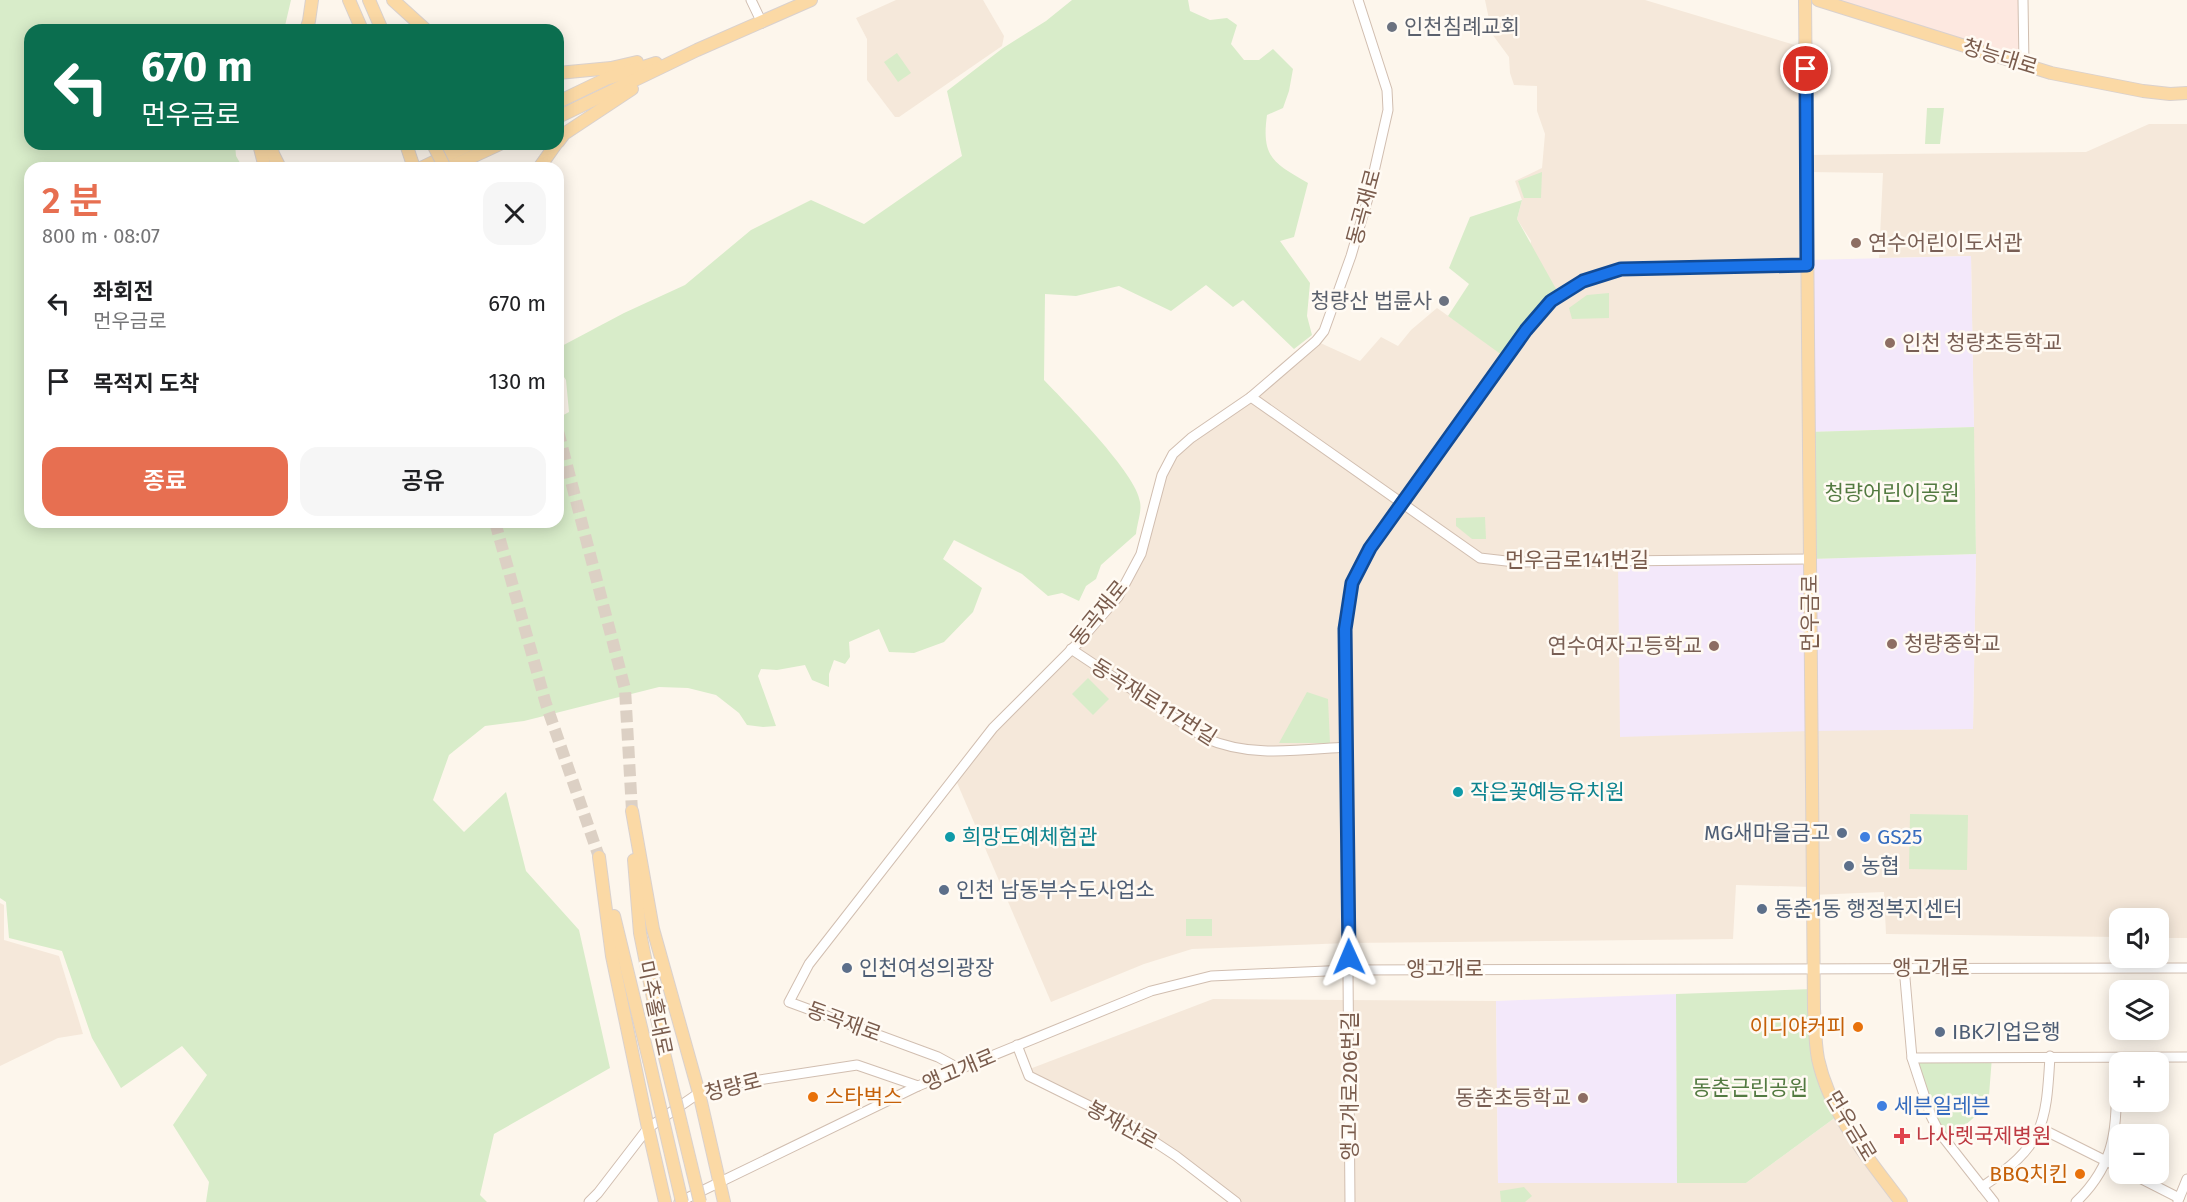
<!DOCTYPE html>
<html lang="ko">
<head>
<meta charset="utf-8">
<style>
  :root { --surface:#fff; --page:#f6f6f6; --text:#202124; --muted:#757577; --accent:#e76f51 }
  body { margin:0; font-family:"Fira Sans","Noto Sans KR",sans-serif; background:var(--page); color:var(--text); height:100vh; display:flex; flex-direction:column; font-size:22px; white-space:nowrap }
  * { box-sizing:border-box; margin:0 }
  p { font-size:20px; color:var(--muted) }
  .icon { flex:none; width:33px; height:33px; fill:none; stroke:currentColor; stroke-width:2; stroke-linecap:round; stroke-linejoin:round }
  .map { position:relative; flex:1; overflow:hidden }
  .sheet { position:absolute; left:24px; top:162px; width:540px; height:366px; display:flex; flex-direction:column; background:var(--surface); border-radius:18px; box-shadow:0 3px 15px #0003 }
  .sheet>* { flex:none }
  .top-card { position:absolute; left:24px; top:24px; width:540px; height:126px; border-radius:18px; box-shadow:0 3px 15px #0003; background:#0b6e4f; color:#fff; overflow:hidden }
  .fabs { position:absolute; left:2109px; top:908px; display:grid; gap:12px }
  .fabs a { display:grid; place-items:center; width:60px; height:60px; border-radius:12px; background:var(--surface); box-shadow:0 3px 15px #0003; font-size:30px }
  .pin { position:absolute; display:grid; place-items:center; width:51px; height:51px; color:#fff; margin:-26px; border:3px solid #fff; border-radius:50%; box-shadow:0 2px 6px #0007 }
  .me { position:absolute; width:66px; margin:-33px; rotate:359deg; stroke-linejoin:round; filter:drop-shadow(0 0 4px #0008) }
  .turn { display:flex; align-items:center; gap:21px; height:126px; padding:0 18px; font-size:27px }
  .turn .icon { width:78px; height:78px; stroke-width:2.5 }
  .turn b { display:block; font-size:42px; line-height:51px }
  .round { display:grid; place-items:center; flex:none; width:63px; height:63px; border-radius:18px; background:var(--page) }
  .summary { display:flex; align-items:center; justify-content:space-between; height:102px; padding:0 18px }
  h1 { font-size:36px; font-weight:600; line-height:45px; color:var(--accent) }
  .button { display:flex; gap:12px; margin-top:auto; padding:12px 18px }
  .button a { flex:1; height:69px; border-radius:18px; background:var(--accent); color:#fff; font-size:24px; font-weight:600; line-height:69px; text-align:center }
  .button a+a { background:var(--page); color:var(--text) }
  ul { padding:0; list-style:none }
  li { display:flex; align-items:center; gap:18px; height:78px; padding:0 18px }
  li div { flex:1 }
  li b { display:block; font-size:22px }
  li em { font-style:normal }
  .map>svg:first-child { display:block }
</style>
</head>
<body>
<div class="map">
<svg width="2187" height="1202" viewBox="0 0 2187 1202">
  <rect width="100%" height="100%" fill="#fdf6ec"/>
  <!-- residential -->
  <g fill="#f5e8da" fill-rule="evenodd">
    <path d="M896,0H983L1004,36L1002,46L899,117H895L867,80V39L856,18Z"/>
    <path d="M1485,0H1645L1805,48L1807,155L2086,152L2149,124H2187V938H2159L2158,918H2120L2119,937L1886,934L1884,892L1812,895L1811,887L1736,885L1733,939L1348,943L1192,949L1144,964L1051,1002L955,778L993,728L1118,597L1141,554L1173,454L1316,341L1360,361L1381,337L1398,346L1411,330L1437,308L1506,357L1531,241L1517,219L1522,200L1515,181L1542,168L1545,134L1537,111V86L1514,85L1510,73L1509,57L1492,34ZM1807,172L1883,173L1879,258L1971,256L1976,554L1973,729L1811,730Z"/>
    <path d="M0,903L4,905V940L59,956L83,1034L58,1038L0,1066Z"/>
    <path d="M1213,999L1496,1001L1498,1183H1746L1840,1114L1902,1202H1236L1176,1156L1027,1070Z"/>
  </g>
  <!-- commercial -->
  <path fill="#fde8e0" d="M1816,0H2024V65Z"/>
  <!-- education -->
  <g fill="#f3e8fa">
    <path d="M1971,256L1974,427L1808,432L1807,260Z"/>
    <path d="M1976,554L1973,729L1810,731L1620,737L1618,561L1810,559Z"/>
    <path d="M1676,994L1677,1183H1498L1496,1001Z"/>
  </g>
  <!-- green -->
  <g fill="#d8ecc9">
    <path d="M0,0H291L284,30H30V144H235L236,156L243,168H30V522H558V418L569,412L566,380L558,368V348L624,313L685,285L751,230L811,200L864,224L962,156L947,91L1003,48L1046,21L1072,0H1188L1190,11L1210,20L1227,18L1237,25L1231,44L1244,60H1259L1273,49L1293,69L1289,91L1283,108L1267,115C1261,158 1274,163 1308,183L1294,237L1280,241L1310,283L1307,316L1312,335L1294,349L1243,300L1233,307L1206,285L1171,311L1119,286L1076,296L1045,294L1044,380C1065,402 1137,474 1140,502C1142,511 1137,524 1136,534L1101,565L1096,579L1086,586L1079,601L1062,593L1048,596L1022,574L954,540L943,559L982,588L973,612L944,642L914,653L889,652L879,629L849,642L850,657L845,664L834,660L829,674V687L812,680L805,665L777,670L761,669L758,676L776,726L763,727L747,725L739,713L716,695L688,688L659,687L524,721L485,726L449,755L433,800L464,832L506,792L526,871L579,930L610,1068L494,1134L480,1195L487,1202H206L209,1182L173,1125L207,1075L182,1046L121,1088L92,1038L62,951L9,938L6,902L0,898Z"/>
    <path d="M897,53L911,73L898,82L884,62Z"/>
    <path d="M1927,108H1944L1940,144H1925Z"/>
    <path d="M1542,172L1541,198H1524L1518,181Z"/>
    <path d="M1522,200L1517,219L1560,296L1506,358L1448,316L1469,284L1449,268L1470,217Z"/>
    <path d="M1609,293V318L1572,319L1569,308L1587,295Z"/>
    <path d="M1974,427L1976,554L1810,559L1808,432Z"/>
    <path d="M1485,517L1486,539H1472L1456,526V518Z"/>
    <path d="M1088,678L1109,699L1093,715L1072,694Z"/>
    <path d="M1307,692L1328,699L1330,743H1279Z"/>
    <path d="M1910,814L1968,815L1967,870L1909,869Z"/>
    <rect x="1186" y="919" width="26" height="17"/>
    <path d="M1813,989L1818,1059L1840,1114L1746,1183H1677L1676,994Z"/>
    <path d="M1992,1057L1989,1095L1979,1113L1947,1141L1939,1132L1912,1058Z"/>
    <path d="M1524,1187L1532,1196L1525,1202H1501L1500,1191Z"/>
  </g>
  <g fill="none" stroke-linecap="round" stroke-linejoin="round">
    <!-- major-tunnel -->
    <g stroke="#dcd0c4" stroke-width="12" stroke-dasharray="12 6" stroke-linecap="butt">
      <path d="M558,431L625,689L632,811"/>
      <path d="M495,522L546,704L599,857"/>
    </g>
    <!-- minor casing -->
    <g stroke="#d1beb0" stroke-width="11">
      <g id="minor">
        <path d="M751,0L762,23"/>
        <path d="M2023,0L2024,65"/>
        <path d="M1251,397L1480,558L1515,562L1810,559"/>
        <path d="M1071,649L1205,738C1250,758 1298,750 1346,747"/>
        <path d="M1904,967L1912,1058L1931,1116L1939,1132L1994,1202"/>
        <path d="M1017,1045L1029,1076L1132,1127L1176,1156L1236,1202"/>
        <path d="M1912,1058L2187,1057"/>
        <path d="M960,1069L938,1057L789,1002L809,964L993,728L1078,643L1118,597L1141,554L1162,475L1173,454L1191,438L1251,397L1316,341L1324,331L1351,256L1368,198L1388,110L1387,90L1358,0"/>
        <path d="M2040,1128L2120,1168"/>
        <path d="M2130,1173L2179,1198"/>
        <path d="M1982,1187C2043,1145 2046,1128 2050,1056"/>
        <path d="M2178,1201L2187,1179"/>
        <path d="M589,1202L598,1193L648,1128L699,1093L726,1085L857,1065L918,1086"/>
        <path d="M679,1202L918,1086L1151,991L1211,976L1349,970L2187,968"/>
        <path d="M1350,1202L1345,629L1352,583L1370,548L1526,329L1551,301L1583,281L1621,269L1807,265"/>
        <path d="M2076,1202C2122,1158 2116,1117 2116,1058"/>
      </g>
    </g>
    <!-- major casing -->
    <g stroke="#dad1cd" stroke-width="14">
      <g id="major">
        <path d="M349,0L362,30"/>
        <path d="M369,0L382,30"/>
        <path d="M393,0L426,30"/>
        <path d="M1805,0L1814,1009C1815,1025 1815,1043 1818,1059C1830,1114 1869,1159 1901,1202"/>
        <path d="M1818,0L2051,73L2143,91L2170,94L2187,93"/>
        <path d="M306,30L309,21L312,0"/>
        <path d="M558,73L611,68L637,62"/>
        <path d="M558,102L606,79L656,63"/>
        <path d="M558,117L697,50L811,0"/>
        <path d="M558,142L564,134L632,89"/>
        <path d="M259,144L265,168"/>
        <path d="M271,144L273,154L280,168"/>
        <path d="M406,144L414,168"/>
        <path d="M421,168L471,144"/>
        <path d="M448,168L500,144"/>
        <path d="M539,168L556,144"/>
        <path d="M632,811L653,929L699,1093L724,1202"/>
        <path d="M599,857L612,956L648,1128L665,1202"/>
        <path d="M634,860L640,933L664,1053"/>
        <path d="M614,916L649,1060"/>
      </g>
    </g>
    <!-- minor -->
    <use href="#minor" stroke="#fff" stroke-width="9"/>
    <!-- major -->
    <use href="#major" stroke="#fbd9a5" stroke-width="12"/>
    <!-- major-bridge casing -->
    <g stroke="#dad1cd" stroke-width="14" stroke-linecap="butt">
      <g id="major-bridge">
        <path d="M433,144L445,168"/>
        <path d="M664,1053L700,1202"/>
        <path d="M649,1060L682,1202"/>
      </g>
    </g>
    <!-- major-bridge -->
    <use href="#major-bridge" stroke="#fbd9a5" stroke-width="12"/>
  </g>
  <g fill="none" stroke-linecap="round" stroke-linejoin="round">
    <!-- route casing -->
    <g stroke="#114b97" stroke-width="15">
      <path id="route" d="M1349,957L1345,629L1352,583L1370,548L1526,330L1551,301L1583,281L1621,269L1807,265L1806,69"/>
    </g>
    <!-- route -->
    <use href="#route" stroke="#1a73e8" stroke-width="10"/>
  </g>
  <!-- markers -->
  <g fill="#6b7280" stroke="#fffaf3" stroke-width="2">
    <circle cx="1392" cy="27" r="6"/>
    <circle cx="1444" cy="301" r="6"/>
  </g>
  <g fill="#8d6e63" stroke="#fffaf3" stroke-width="2">
    <circle cx="1856" cy="243" r="6"/>
    <circle cx="1890" cy="343" r="6"/>
    <circle cx="1892" cy="644" r="6"/>
    <circle cx="1714" cy="646" r="6"/>
    <circle cx="1583" cy="1098" r="6"/>
  </g>
  <g fill="#0f9aa8" stroke="#fffaf3" stroke-width="2">
    <circle cx="1458" cy="792" r="6"/>
    <circle cx="950" cy="837" r="6"/>
  </g>
  <g fill="#5c6f8a" stroke="#fffaf3" stroke-width="2">
    <circle cx="1842" cy="833" r="6"/>
    <circle cx="1849" cy="866" r="6"/>
    <circle cx="944" cy="890" r="6"/>
    <circle cx="1762" cy="909" r="6"/>
    <circle cx="847" cy="968" r="6"/>
    <circle cx="1940" cy="1032" r="6"/>
  </g>
  <g fill="#3f7fe0" stroke="#fffaf3" stroke-width="2">
    <circle cx="1865" cy="837" r="6"/>
    <circle cx="1882" cy="1106" r="6"/>
  </g>
  <g fill="#e8710a" stroke="#fffaf3" stroke-width="2">
    <circle cx="1858" cy="1027" r="6"/>
    <circle cx="813" cy="1097" r="6"/>
    <circle cx="2080" cy="1174" r="6"/>
  </g>
  <path fill="#e0444e" stroke="#fffaf3" stroke-width="2" d="M1899 1127h6v6h6v6h-6v6h-6v-6h-6v-6h6z"/>
  <g text-anchor="middle" dominant-baseline="central" stroke-width="5" stroke-linejoin="round" paint-order="stroke">
    <!-- worship labels -->
    <g font-size="21" fill="#5b616d" stroke="#fffaf3" text-anchor="start">
      <text x="1404" y="27">인천침례교회</text>
      <text x="1432" y="301" text-anchor="end">청량산 법륜사</text>
    </g>
    <!-- street labels -->
    <g font-size="21" fill="#7a5c4d" stroke="#fffaf3">
      <text transform="translate(2000 57) rotate(17)">청능대로</text>
      <text transform="translate(1364 207) rotate(-75)">동곡재로</text>
      <text x="1577" y="560">먼우금로141번길</text>
      <text transform="translate(1099 613) rotate(-51)">동곡재로</text>
      <text transform="translate(1810 613) rotate(-90)">먼우금로</text>
      <text transform="translate(1154 702) rotate(32)">동곡재로117번길</text>
      <text x="1931" y="968">앵고개로</text>
      <text x="1445" y="969">앵고개로</text>
      <text transform="translate(655 1008) rotate(78)">미추홀대로</text>
      <text transform="translate(844 1022) rotate(20)">동곡재로</text>
      <text transform="translate(959 1070) rotate(-23)">앵고개로</text>
      <text transform="translate(1350 1086) rotate(-90)">앵고개로206번길</text>
      <text transform="translate(733 1087) rotate(-14)">청량로</text>
      <text transform="translate(1122 1125) rotate(29)">봉재산로</text>
      <text transform="translate(1851 1126) rotate(59)">먼우금로</text>
    </g>
    <!-- education labels -->
    <g font-size="21" fill="#785e54" stroke="#fffaf3" text-anchor="start">
      <text x="1868" y="243">연수어린이도서관</text>
      <text x="1902" y="343">인천 청량초등학교</text>
      <text x="1904" y="644">청량중학교</text>
      <text x="1702" y="646" text-anchor="end">연수여자고등학교</text>
      <text x="1571" y="1098" text-anchor="end">동춘초등학교</text>
    </g>
    <!-- park labels -->
    <g font-size="21" fill="#537a41" stroke="#fffaf3">
      <text x="1892" y="493">청량어린이공원</text>
      <text x="1750" y="1088">동춘근린공원</text>
    </g>
    <!-- culture labels -->
    <g font-size="21" fill="#0d838f" stroke="#fffaf3" text-anchor="start">
      <text x="1470" y="792">작은꽃예능유치원</text>
      <text x="962" y="837">희망도예체험관</text>
    </g>
    <!-- service labels -->
    <g font-size="21" fill="#4e5e75" stroke="#fffaf3" text-anchor="start">
      <text x="1830" y="833" text-anchor="end">MG새마을금고</text>
      <text x="1861" y="866">농협</text>
      <text x="956" y="890">인천 남동부수도사업소</text>
      <text x="1774" y="909">동춘1동 행정복지센터</text>
      <text x="859" y="968">인천여성의광장</text>
      <text x="1952" y="1032">IBK기업은행</text>
    </g>
    <!-- shop labels -->
    <g font-size="21" fill="#366cbe" stroke="#fffaf3" text-anchor="start">
      <text x="1877" y="837">GS25</text>
      <text x="1894" y="1106">세븐일레븐</text>
    </g>
    <!-- food labels -->
    <g font-size="21" fill="#c56008" stroke="#fffaf3" text-anchor="end">
      <text x="1846" y="1027">이디야커피</text>
      <text x="825" y="1097" text-anchor="start">스타벅스</text>
      <text x="2068" y="1174">BBQ치킨</text>
    </g>
    <!-- health labels -->
    <g font-size="21" fill="#be3a42" stroke="#fffaf3" text-anchor="start">
      <text x="1916" y="1136">나사렛국제병원</text>
    </g>
  </g>
</svg>
<div class="fabs">
<a><svg class="icon" aria-label="sound" viewBox="0 0 24 24"><path d="M4 9h4l5-4v14l-5-4H4zM17 9q2 3 0 6"/></svg></a>
<a><svg class="icon" aria-label="layers" viewBox="0 0 24 24"><path d="M12 4l9 5-9 5-9-5zM3 14l9 5 9-5"/></svg></a>
<a>+</a>
<a>−</a>
</div>
<div class="pin" style="left:1806px;top:69px;background:#d93025"><svg class="icon" aria-label="arrive" viewBox="0 0 24 24"><path d="M6 21V4h12l-3 4 3 4H6"/></svg></div>
<svg class="me" style="left:1349px;top:957px" viewBox="-20 -20 40 40"><path d="M0-17L14 15 0 8-14 15z" fill="#1a73e8" stroke="#fff" stroke-width="4"/></svg>
<div class="top-card">
<div class="turn"><svg class="icon" aria-label="left" viewBox="0 0 24 24"><path d="M17 20v-9H6M10 6l-5 5 5 5"/></svg><div><b>670 m</b>먼우금로</div></div>
</div>
<section class="sheet">
<div class="summary"><div><h1>2 분</h1><p>800 m · 08:07</p></div><a class="round"><svg class="icon" aria-label="close" viewBox="0 0 24 24"><path d="M6 6l12 12M18 6L6 18"/></svg></a></div>
<ul>
<li><svg class="icon" aria-label="left" viewBox="0 0 24 24"><path d="M17 20v-9H6M10 6l-5 5 5 5"/></svg><div><b>좌회전</b><p>먼우금로</p></div><em>670 m</em></li>
<li><svg class="icon" aria-label="arrive" viewBox="0 0 24 24"><path d="M6 21V4h12l-3 4 3 4H6"/></svg><div><b>목적지 도착</b></div><em>130 m</em></li>
</ul>
<div class="button"><a>종료</a><a>공유</a></div>
</section>
</div>
</body>
</html>
